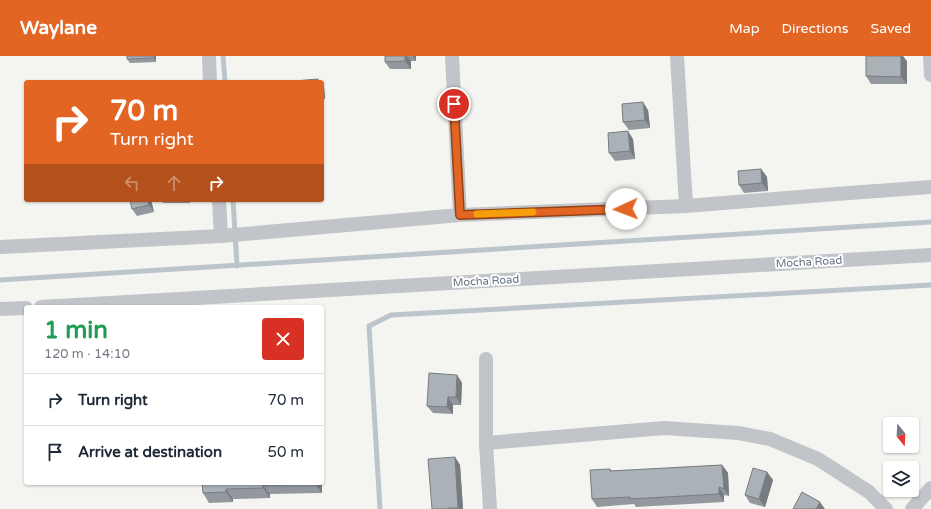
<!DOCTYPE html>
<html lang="en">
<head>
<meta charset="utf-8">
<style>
  :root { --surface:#fff; --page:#f2f2f3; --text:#1f2937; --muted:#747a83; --line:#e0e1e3; --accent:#e26523 }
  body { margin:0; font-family:"Varela Round",sans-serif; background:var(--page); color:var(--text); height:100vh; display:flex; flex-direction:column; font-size:15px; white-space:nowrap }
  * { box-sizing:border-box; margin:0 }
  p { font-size:13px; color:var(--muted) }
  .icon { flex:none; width:22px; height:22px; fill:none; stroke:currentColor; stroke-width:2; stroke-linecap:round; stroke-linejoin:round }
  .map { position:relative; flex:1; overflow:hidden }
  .details { position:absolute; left:24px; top:249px; width:300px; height:180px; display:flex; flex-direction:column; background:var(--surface); border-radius:4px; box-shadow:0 1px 3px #0004 }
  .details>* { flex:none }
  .guide { position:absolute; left:24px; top:24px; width:300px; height:122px; border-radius:4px; box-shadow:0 1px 3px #0004; background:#e26523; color:#fff; overflow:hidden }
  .needle { width:26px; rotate:162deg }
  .tools { position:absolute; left:883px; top:361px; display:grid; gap:8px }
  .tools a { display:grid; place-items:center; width:36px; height:36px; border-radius:4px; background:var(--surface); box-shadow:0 1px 3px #0004; font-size:20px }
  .pin { position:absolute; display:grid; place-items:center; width:34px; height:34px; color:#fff; margin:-17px; border:2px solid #fff; border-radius:50%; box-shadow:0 1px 4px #0007 }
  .me { position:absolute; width:44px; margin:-22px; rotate:268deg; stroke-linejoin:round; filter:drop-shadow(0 0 3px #0008) }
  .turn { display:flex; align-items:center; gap:14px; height:84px; padding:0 20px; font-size:18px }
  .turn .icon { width:52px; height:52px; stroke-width:2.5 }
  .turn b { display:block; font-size:28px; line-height:34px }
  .lanes { display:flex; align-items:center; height:38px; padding:0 20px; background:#0003; justify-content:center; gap:20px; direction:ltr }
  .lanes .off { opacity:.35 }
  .round { display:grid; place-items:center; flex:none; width:42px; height:42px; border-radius:4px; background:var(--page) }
  .head { display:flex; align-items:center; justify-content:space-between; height:68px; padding:0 20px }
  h1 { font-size:24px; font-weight:800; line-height:30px; color:#1e9e55 }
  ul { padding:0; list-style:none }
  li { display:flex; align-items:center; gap:12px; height:52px; padding:0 20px; border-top:1px solid var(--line) }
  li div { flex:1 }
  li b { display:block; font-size:15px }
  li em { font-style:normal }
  header { display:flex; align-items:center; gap:24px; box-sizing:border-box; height:56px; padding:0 20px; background:var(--accent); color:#fff }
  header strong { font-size:19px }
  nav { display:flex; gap:22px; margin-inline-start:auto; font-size:14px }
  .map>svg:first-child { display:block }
</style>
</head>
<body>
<header>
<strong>Waylane</strong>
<nav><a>Map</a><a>Directions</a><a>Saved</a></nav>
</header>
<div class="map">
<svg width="931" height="453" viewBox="0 0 931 453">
  <rect width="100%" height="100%" fill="#f4f5f0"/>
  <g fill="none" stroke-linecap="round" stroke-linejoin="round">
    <!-- stream -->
    <g stroke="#bbc5cb" stroke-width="5">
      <path d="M223,0L225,26"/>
      <path d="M233,144L237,210"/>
      <path d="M0,224L931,166"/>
      <path d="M380,453L369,270L391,259L931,229"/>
    </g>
    <!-- street -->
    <g stroke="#c1c4c8" stroke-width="14">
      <path d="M209,0L210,26"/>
      <path d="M452,0L460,159"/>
      <path d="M677,0L686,150"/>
      <path d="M930,0L931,19"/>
      <path d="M219,144L221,180"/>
      <path d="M0,191L221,180L460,159L686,150L836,138L931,131"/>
      <path d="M41,251L931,199"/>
      <path d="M0,253L26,252"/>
      <path d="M486,303V387L490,453"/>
      <path d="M486,387L664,372L738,377L770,383L818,403L869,436L886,453"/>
      <path d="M912,453L931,432"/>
    </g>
  </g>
  <!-- wall -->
  <g fill="#92989d">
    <path d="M156,0V6L130,7L127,3Z"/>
    <path d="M385,0H416V5H411V13H390L385,6Z"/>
    <path d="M907,5V28H871L866,20Z"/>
    <path d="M322,28L324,31L325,43H322Z"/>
    <path d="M648,54L650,72L629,74L623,66Z"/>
    <path d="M633,83L635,103L615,105L609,97Z"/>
    <path d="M761,113L767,121L768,135L744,137L739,129Z"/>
    <path d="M151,144L154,156L137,160L132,153Z"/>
    <path d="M161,144H190V147H163Z"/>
    <path d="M457,319L462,327L461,349H453V358L433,357L427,350Z"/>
    <path d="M455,401L460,409L463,453H432Z"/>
    <path d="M722,409L728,417L729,440L724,439V446L636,451L634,448L597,451L592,443L610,413L612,415Z"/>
    <path d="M767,416L773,424L765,451L750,447L745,439Z"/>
    <path d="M202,427H322V437L270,438V442L233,443V446L209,447L203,437Z"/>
  </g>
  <!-- shaded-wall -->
  <g fill="#777c80">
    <path d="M154,0H156V6L154,2Z"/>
    <path d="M405,0H407L411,5V13L405,5Z"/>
    <path d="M413,0H416V5Z"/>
    <path d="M901,0H903L907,5V28L901,21Z"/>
    <path d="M322,28L324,31L325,43L322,39Z"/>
    <path d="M643,46L648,54L650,72L645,64Z"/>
    <path d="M628,75L633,83L635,103L630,95Z"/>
    <path d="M761,113L767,121L768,135L762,127Z"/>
    <path d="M148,144H151L154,156L149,149Z"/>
    <path d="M457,319L462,327L461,349L456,341Z"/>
    <path d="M448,341L453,349V358L447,351Z"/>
    <path d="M455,401L460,409L463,453H459L458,452Z"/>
    <path d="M722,409L728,417L729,440L724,433Z"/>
    <path d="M767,416L773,424L765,451L759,443Z"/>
    <path d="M315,427H322V437L315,428Z"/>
    <path d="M263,429L270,438V442L263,432Z"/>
    <path d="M719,431L724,439V446L719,438Z"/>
    <path d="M226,433L233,443V446L226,436Z"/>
    <path d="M820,446L825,453H816Z"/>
  </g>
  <!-- building -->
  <g fill="#aab1b7" stroke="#777c80">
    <path d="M127,0H154V2L127,3Z"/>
    <path d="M385,0H405V5L385,6Z"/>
    <path d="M866,0H901V21L866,20Z"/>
    <path d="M318,23L319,26H294V25Z"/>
    <path d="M643,46L645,64L623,66L622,48Z"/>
    <path d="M628,75L630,95L609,97L608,77Z"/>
    <path d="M761,113L762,127L739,129L738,115Z"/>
    <path d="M130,144H148L149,149L132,153Z"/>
    <path d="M429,317L457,319L456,341H448L447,351L427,350Z"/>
    <path d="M455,401L458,452H448V453H432L428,403Z"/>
    <path d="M722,409L724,433L719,431V438L630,443V441L592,443L590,414L610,413V415Z"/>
    <path d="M753,412L767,416L759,443L745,439Z"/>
    <path d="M202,427H315V428L263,429V432L226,433V436L203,437Z"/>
    <path d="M802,436L820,446L816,453H793Z"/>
  </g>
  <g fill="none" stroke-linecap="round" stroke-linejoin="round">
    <!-- route casing -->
    <g stroke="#934217" stroke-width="10">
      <path id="route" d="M454,48L460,159L626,153"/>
    </g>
    <!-- route -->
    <use href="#route" stroke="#e26523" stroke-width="7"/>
    <!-- slow -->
    <path stroke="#f59e0b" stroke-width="7" d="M477,158L533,156"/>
  </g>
  <g text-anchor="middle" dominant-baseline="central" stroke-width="4" stroke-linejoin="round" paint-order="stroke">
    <!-- street labels -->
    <g font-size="11" fill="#637182" stroke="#fff">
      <text transform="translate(809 206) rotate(-3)">Mocha Road</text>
      <text transform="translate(486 225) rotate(-3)">Mocha Road</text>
    </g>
  </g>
</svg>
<div class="tools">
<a><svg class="needle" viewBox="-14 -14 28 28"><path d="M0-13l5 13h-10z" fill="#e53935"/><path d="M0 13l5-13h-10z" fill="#747a83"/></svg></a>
<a><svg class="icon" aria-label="layers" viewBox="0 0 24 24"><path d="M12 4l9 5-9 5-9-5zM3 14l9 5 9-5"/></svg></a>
</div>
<div class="pin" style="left:454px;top:48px;background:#d93025"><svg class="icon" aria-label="arrive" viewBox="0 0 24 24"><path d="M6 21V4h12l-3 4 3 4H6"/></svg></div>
<svg class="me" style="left:626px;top:153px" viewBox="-20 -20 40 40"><circle r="19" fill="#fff"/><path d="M0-13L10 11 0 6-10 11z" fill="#e26523"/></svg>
<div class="guide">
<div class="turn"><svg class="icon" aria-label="right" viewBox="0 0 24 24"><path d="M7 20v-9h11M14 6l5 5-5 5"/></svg><div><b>70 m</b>Turn right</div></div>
<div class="lanes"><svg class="icon off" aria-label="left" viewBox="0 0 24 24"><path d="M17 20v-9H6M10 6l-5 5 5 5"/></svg><svg class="icon off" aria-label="ahead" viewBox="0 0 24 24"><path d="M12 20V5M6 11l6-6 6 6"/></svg><svg class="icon" aria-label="right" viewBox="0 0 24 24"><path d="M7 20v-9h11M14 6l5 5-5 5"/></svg></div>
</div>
<section class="details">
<div class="head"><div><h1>1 min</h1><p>120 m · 14:10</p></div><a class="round" style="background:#d93025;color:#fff"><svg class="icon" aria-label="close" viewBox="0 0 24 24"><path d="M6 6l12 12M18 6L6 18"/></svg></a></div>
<ul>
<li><svg class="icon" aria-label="right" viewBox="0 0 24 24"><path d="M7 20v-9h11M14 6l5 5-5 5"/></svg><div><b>Turn right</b></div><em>70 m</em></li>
<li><svg class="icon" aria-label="arrive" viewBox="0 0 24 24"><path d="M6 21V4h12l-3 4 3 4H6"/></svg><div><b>Arrive at destination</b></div><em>50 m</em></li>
</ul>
</section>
</div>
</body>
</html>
